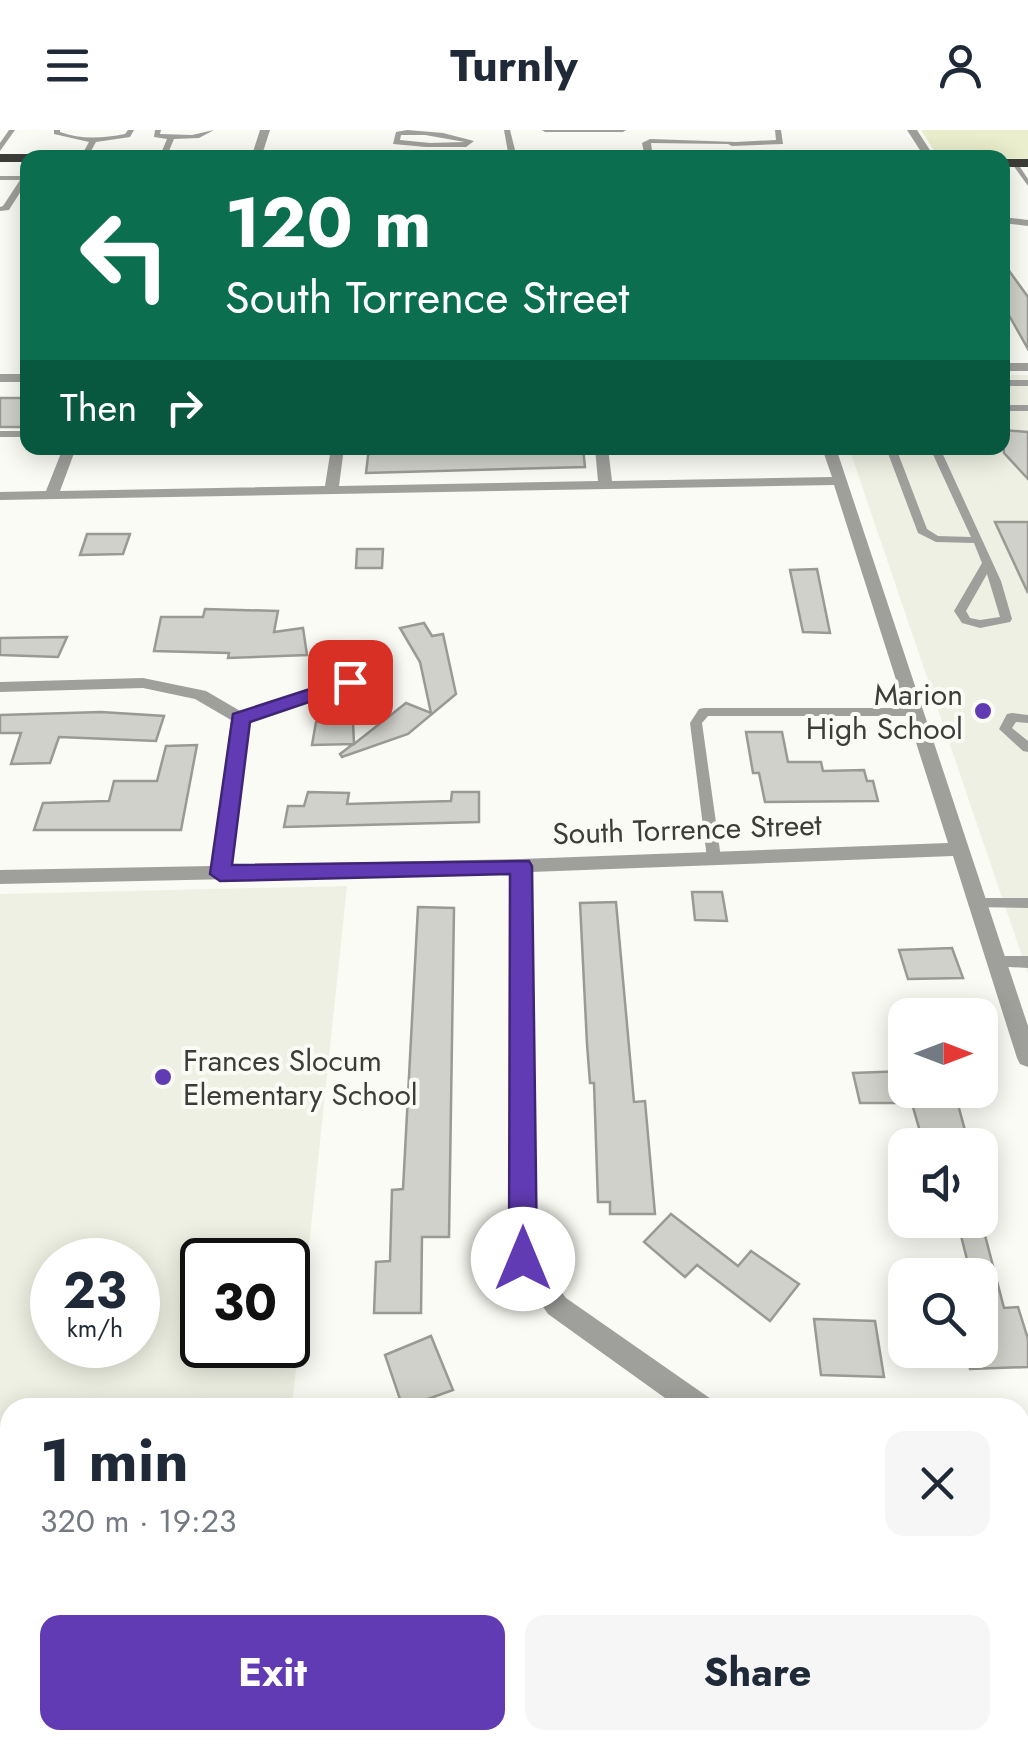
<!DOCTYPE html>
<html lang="en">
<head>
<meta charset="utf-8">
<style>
  :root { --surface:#fff; --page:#f6f6f7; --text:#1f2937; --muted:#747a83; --accent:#613bb3 }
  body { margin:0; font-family:Jost,sans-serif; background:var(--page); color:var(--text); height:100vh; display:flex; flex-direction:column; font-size:38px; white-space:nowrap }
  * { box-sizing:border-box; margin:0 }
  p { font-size:32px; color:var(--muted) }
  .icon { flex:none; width:55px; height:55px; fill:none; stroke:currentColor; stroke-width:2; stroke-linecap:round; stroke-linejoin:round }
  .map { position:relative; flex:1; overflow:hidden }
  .side { position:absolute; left:0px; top:1268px; width:1030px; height:352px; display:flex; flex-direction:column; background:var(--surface); border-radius:30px 30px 0 0; box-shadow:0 5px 25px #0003 }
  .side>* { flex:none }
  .guide { position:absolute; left:20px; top:20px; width:990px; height:305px; border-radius:20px; box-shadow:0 5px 25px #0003; background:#0b6e4f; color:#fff; overflow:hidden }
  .needle { width:65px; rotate:90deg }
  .buttons { position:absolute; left:888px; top:868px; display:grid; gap:20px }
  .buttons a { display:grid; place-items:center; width:110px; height:110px; border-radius:20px; background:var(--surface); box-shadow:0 5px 25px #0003; font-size:50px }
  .speed { position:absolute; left:30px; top:1108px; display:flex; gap:20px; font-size:50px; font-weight:700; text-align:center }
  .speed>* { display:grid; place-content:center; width:130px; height:130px; border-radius:50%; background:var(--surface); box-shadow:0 5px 25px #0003; line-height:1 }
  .speed small { font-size:25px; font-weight:400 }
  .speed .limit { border:5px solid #111; border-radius:15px; background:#fff; color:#111 }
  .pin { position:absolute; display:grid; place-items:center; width:85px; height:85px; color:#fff; margin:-42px; border-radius:20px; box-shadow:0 5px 15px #0006 }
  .me { position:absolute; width:110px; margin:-55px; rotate:0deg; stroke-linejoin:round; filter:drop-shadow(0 0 8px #0008) }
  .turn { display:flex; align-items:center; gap:35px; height:210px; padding:0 40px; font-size:45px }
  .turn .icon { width:130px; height:130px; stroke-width:2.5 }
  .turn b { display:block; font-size:70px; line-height:85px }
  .then { display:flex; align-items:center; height:95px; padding:0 40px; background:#0003; gap:20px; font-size:38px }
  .round { display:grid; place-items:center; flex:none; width:105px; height:105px; border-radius:20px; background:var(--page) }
  .summary { display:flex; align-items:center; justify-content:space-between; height:170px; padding:0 40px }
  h1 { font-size:60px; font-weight:700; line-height:75px }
  .button { display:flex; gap:20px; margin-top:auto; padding:20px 40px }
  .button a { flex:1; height:115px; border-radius:20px; background:var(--accent); color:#fff; font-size:40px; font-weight:700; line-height:115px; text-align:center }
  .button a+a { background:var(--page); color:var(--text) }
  header { display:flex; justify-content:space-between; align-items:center; height:130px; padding:0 40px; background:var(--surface); font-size:45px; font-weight:700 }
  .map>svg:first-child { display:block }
</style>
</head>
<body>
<header><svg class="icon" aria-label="menu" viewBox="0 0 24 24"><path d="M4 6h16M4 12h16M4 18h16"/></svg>Turnly<svg class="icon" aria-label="person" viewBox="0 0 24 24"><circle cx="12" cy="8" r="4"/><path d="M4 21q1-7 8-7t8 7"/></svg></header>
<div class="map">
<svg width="1028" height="1619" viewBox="0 0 1028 1619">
  <rect width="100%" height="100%" fill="#fafbf4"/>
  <!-- built -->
  <g fill="#eef0e3" fill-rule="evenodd">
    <path d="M1003,245H1028V844L849,318H1002Z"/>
    <path d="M347,756L292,1277L10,1278V1384H0V764ZM52,1130H138V1215H52ZM202,1130H288V1215H202Z"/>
  </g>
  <!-- green -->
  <path fill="#eaeecc" d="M921,0H1028V29L938,27Z"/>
  <!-- building -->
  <g fill="#d0d1ca" stroke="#9a9a94" stroke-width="2.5">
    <path d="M1002,131L1028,167V219L1002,173Z"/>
    <path d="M0,268H28L23,297H0Z"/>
    <path d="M1002,300L1028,302V349L1004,323Z"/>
    <path d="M369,318H583L585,337L366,343Z"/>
    <path d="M995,392H1028V463Z"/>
    <path d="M87,404H130L123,424L80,425Z"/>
    <path d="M357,419H383L382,438H356Z"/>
    <path d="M817,439L830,503L803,502L790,440Z"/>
    <path d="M205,479L278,481L274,502L303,498L307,525L228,528L229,523L154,521L161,487H203Z"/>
    <path d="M424,493L432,506L443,504L456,564L408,604L342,627L340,624L353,614L312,615L316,592L353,591L354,614L406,573L431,583L420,532L400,498Z"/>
    <path d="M67,507L58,527L0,525V508Z"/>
    <path d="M101,582L164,586L156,611L59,607L50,633L11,634L21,603H0V585Z"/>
    <path d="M746,602H782L788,632H821L823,641L864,640L867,651H873L878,671L765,672L759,643H753Z"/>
    <path d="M197,615L181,700H34L43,673L109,671L114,651H157L166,616Z"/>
    <path d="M308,662L349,663L347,674L451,671L452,662H479V692L284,697L288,676H304Z"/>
    <path d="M692,762H722L727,791L695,790Z"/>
    <path d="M616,772L634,972L645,971L655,1084H610V1072H598L594,953H590L587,914L580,773Z"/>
    <path d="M418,777L454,778L449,1107H422L421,1183H374L376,1132L390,1131L392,1060L403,1059Z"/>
    <path d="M952,818L963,848L908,849L899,820Z"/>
    <path d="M905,941V973H860L853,943Z"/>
    <path d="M908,960H954L969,1015H924Z"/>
    <path d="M671,1084L738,1136L751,1121L799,1154L770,1191L697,1135L685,1147L644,1112Z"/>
    <path d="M957,1090H981L1004,1178L1018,1177L1028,1209V1237L970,1239L966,1220H980V1212H989L980,1174V1145H971Z"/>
    <path d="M814,1189L875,1191L884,1247L821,1245Z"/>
    <path d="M431,1206L453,1260L403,1278L385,1225Z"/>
  </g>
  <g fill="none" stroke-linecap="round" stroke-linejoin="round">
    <!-- lane -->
    <g fill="#9f9f9c" fill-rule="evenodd">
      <path d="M9,0H15L0,21V13Z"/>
      <path d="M54,0H60V2C82,10 103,8 125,4L128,0H134L130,7L96,12L87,28H80L89,12L54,4Z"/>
      <path d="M155,0H161L160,4L192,5L214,0L199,8L174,9L166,28H159L167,9L154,7Z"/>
      <path d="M407,0L443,3L474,11L466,17H426L393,14L396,2ZM401,5H425L465,12L430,13L400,10Z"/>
      <path d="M504,0H510L517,28H509Z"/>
      <path d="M542,0H626L623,2H545Z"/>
      <path d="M775,0H781L783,14L732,16L728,14L651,13L653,28H645L642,13L650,9L736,12L776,10Z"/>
      <path d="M1010,31H1016L1028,49V56Z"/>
      <path d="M0,46H28V50L9,80L0,81V77L3,76L20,50H0Z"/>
      <rect x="1002" y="250" width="26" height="6"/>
      <rect x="1002" y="275" width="26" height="6"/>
      <rect x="0" y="301" width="28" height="6"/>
      <path d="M886,318H896L927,399L938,406L971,407L930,318H940L1001,451L1012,489L1010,492L980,498L962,493L954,481L982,433L974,413L936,412L918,403ZM987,444L1000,487L980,490L970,488L966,481Z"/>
      <path d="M704,578H914L920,582L914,586H708L702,593L721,728L714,733L707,728L690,593L699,579Z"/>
      <path d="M1012,583L1028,585V593L1016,592L1012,598L1028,611V622L1023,621L999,599L1007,584Z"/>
      <path d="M975,768H1028V778L970,777L968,773Z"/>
      <path d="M996,826H1028V838L991,836L988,832L991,828Z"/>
    </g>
    <!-- street -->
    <g fill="#9f9f9c" fill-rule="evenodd">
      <path d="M260,0H270L261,28H251Z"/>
      <path d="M907,0H917L935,28H925Z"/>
      <path d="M1002,87L1028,90V96L1002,93Z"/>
      <rect x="1002" y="233" width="26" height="8"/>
      <rect x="0" y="244" width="28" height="8"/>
      <path d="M63,318H76L60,361L325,356L331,318H344L339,356L598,351L595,318H608L612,351L832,347L822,318H836L1028,896V937L1020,934L1017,928L953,726L531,742L535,1126L566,1168L711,1269L715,1278H679L548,1184L511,1129V743L0,754V740L212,736L231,590L195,569L143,558L0,562V552L143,548L206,561L242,582L344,547H356V555L248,591L231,735L521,729L948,713L834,355L0,370V362L46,361Z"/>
    </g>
    <!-- highway -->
    <g fill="#3c3d38" fill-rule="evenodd">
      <path d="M0,24H28L35,28H28V32H0Z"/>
      <rect x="1002" y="29" width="26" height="8"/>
    </g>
  </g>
  <!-- route -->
  <path fill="#613bb3" stroke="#3f2674" stroke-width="2.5" d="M350,546L356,547V556L250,592L232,735L529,731L532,736L537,1129L532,1138L523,1141L513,1138L509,1129L510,744L220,751L210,744L233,584Z"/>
  <!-- markers -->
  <g fill="#613bb3" stroke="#fafbf4" stroke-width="4">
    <circle cx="983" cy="581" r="10"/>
    <circle cx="163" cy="947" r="10"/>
  </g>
  <g text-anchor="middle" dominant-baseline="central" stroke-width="8" stroke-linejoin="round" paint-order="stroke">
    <!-- poi labels -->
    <g font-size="30" fill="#3c3c3a" stroke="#fafbf4" text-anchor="end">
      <text x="963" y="564">Marion<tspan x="963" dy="34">High School</tspan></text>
      <text x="183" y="930" text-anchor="start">Frances Slocum<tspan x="183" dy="34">Elementary School</tspan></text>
    </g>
    <!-- street labels -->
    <g font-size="30" fill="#3c3c3a" stroke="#fafbf4">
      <text transform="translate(687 699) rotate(-2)">South Torrence Street</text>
    </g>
  </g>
</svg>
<div class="buttons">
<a><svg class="needle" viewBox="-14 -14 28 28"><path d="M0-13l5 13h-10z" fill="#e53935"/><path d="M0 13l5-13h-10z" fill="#747a83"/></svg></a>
<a><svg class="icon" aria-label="sound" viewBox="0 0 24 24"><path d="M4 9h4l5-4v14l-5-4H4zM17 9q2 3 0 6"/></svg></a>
<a><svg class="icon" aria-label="search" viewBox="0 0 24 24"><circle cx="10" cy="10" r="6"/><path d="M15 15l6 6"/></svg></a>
</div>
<div class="speed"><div>23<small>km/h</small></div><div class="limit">30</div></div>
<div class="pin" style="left:350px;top:552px;background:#d93025"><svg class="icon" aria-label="arrive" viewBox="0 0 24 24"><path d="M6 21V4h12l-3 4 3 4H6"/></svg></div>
<svg class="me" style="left:523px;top:1129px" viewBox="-20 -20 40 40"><circle r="19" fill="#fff"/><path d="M0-13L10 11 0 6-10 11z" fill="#613bb3"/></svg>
<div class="guide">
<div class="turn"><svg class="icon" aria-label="left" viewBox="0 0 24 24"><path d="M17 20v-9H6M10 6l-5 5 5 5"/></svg><div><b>120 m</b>South Torrence Street</div></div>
<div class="then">Then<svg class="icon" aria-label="right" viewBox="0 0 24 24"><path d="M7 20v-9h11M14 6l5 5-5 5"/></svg></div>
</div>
<section class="side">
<div class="summary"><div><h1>1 min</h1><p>320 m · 19:23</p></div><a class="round"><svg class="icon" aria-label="close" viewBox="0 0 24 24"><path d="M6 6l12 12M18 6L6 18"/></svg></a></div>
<div class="button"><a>Exit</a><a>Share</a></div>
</section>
</div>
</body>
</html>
